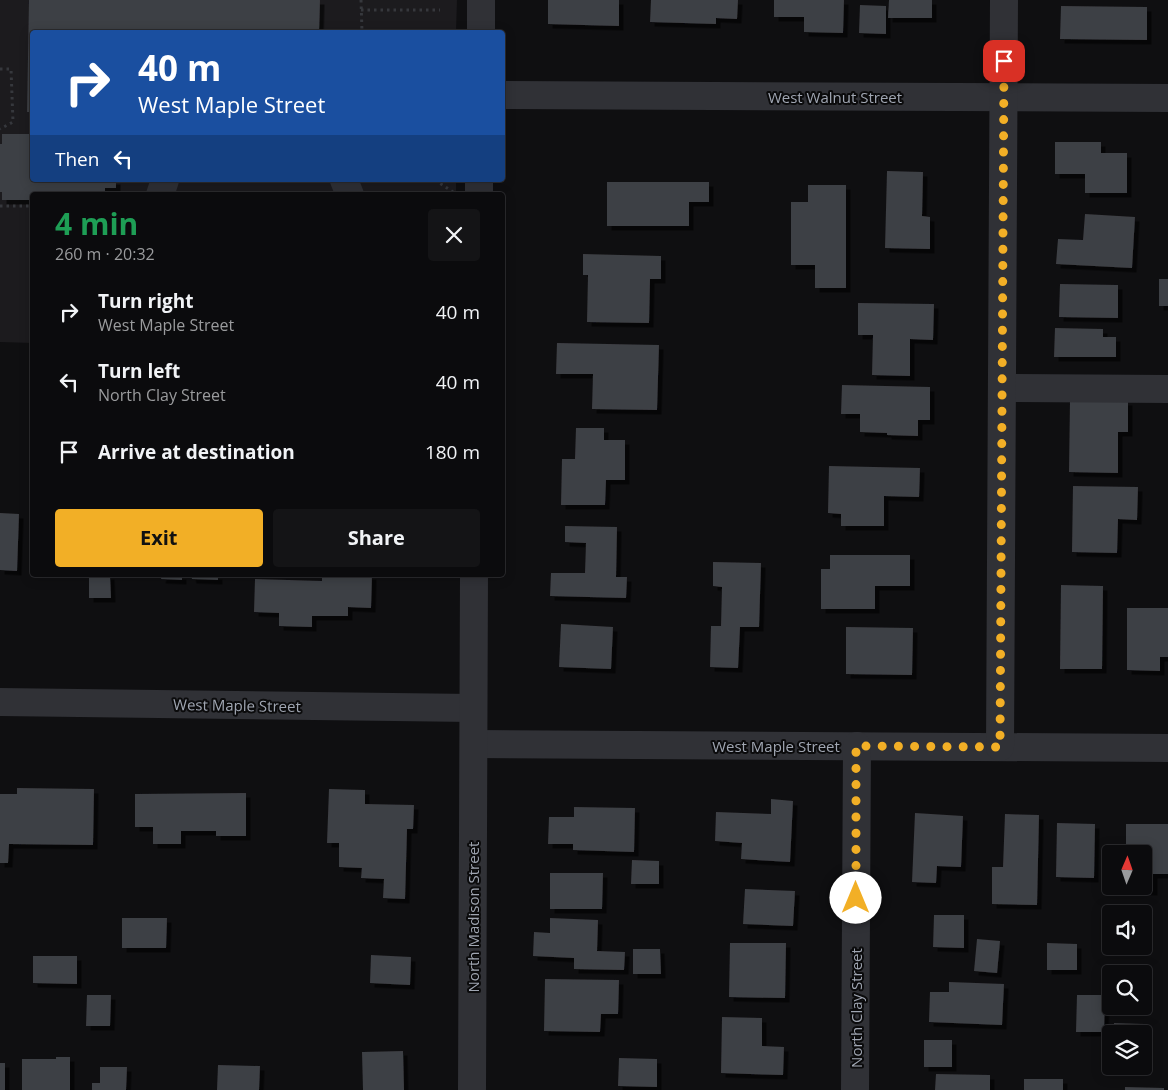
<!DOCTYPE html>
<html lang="en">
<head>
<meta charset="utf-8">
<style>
  :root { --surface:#0b0b0d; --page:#141416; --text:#f1f3f6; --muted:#9a9b9d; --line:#2b2b2e; --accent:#f2af26 }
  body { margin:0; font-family:"Open Sans",sans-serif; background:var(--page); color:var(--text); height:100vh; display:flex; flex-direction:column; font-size:19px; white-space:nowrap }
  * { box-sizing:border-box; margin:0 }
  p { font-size:16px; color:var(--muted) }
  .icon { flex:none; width:28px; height:28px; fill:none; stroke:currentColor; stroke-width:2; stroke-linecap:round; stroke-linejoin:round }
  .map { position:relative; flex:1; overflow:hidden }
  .drawer { position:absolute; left:30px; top:192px; width:475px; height:385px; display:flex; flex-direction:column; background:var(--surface); border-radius:5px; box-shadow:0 2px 12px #0003,0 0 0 1px var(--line) }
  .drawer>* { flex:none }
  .banner { position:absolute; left:30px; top:30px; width:475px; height:152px; border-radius:5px; box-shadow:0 2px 12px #0003,0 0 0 1px var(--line); background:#1a4fa0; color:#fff; overflow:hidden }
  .needle { width:32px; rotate:2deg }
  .controls { position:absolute; left:1102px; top:845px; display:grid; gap:10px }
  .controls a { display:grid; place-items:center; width:50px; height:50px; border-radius:5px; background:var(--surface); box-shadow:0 2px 12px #0003,0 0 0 1px var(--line); font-size:25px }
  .pin { position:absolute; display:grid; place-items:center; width:42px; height:42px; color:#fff; margin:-21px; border-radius:10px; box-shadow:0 2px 8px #0006 }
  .me { position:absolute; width:55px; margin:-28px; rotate:0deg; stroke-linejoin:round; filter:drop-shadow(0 0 4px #0008) }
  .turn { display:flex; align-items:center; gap:18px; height:105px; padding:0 25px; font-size:22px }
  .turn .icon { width:65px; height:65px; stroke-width:2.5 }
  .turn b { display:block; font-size:35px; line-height:42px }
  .then { display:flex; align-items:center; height:48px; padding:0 25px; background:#0003; gap:10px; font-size:19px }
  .round { display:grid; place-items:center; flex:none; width:52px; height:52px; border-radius:5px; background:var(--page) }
  .summary { display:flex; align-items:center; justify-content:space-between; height:85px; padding:0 25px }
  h1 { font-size:30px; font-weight:700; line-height:38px; color:#1e9e55 }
  .primary-button { display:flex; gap:10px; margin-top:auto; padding:10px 25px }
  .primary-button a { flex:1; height:58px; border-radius:5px; background:var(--accent); color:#111; font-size:20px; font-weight:700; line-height:58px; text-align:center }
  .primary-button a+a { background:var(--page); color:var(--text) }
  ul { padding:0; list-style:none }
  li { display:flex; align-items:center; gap:15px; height:70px; padding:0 25px }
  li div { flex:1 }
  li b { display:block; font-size:19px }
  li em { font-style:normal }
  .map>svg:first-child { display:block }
</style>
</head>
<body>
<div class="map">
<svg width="1168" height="1090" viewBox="0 0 1168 1090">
  <defs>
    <filter id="shadow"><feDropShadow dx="4.5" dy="4.5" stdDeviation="0" flood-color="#0009"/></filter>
  </defs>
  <rect width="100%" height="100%" fill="#0f0f11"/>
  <!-- built -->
  <path fill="#1c1b1e" d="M0,0H457L456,32H32V180H456V195H32V343L0,342Z"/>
  <!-- building -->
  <g fill="#3e3f44" filter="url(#shadow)">
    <path d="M29,0H320L319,32H32V112H27Z"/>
    <path d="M548,0H619V26L548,24Z"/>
    <path d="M651,0H738L737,19L716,18V24L650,22Z"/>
    <path d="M774,0H844L843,33L804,32V17H774Z"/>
    <path d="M889,0H932V18H888Z"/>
    <path d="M860,5L886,6V34L859,33Z"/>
    <path d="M1061,6L1147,7V40L1060,39Z"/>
    <path d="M2,134H32V180H116V188H105V195H32V200H2V192H0V144H2Z"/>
    <path d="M1055,142H1101V153H1127V193H1085V174H1055Z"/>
    <path d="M887,171L923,172L922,216L930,217V249L885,248Z"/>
    <path d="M607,182H709V202H689V226H607Z"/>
    <path d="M808,185H846V288H815V265H791V202H808Z"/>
    <path d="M1085,214L1135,217L1132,268L1056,264L1058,239L1083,240Z"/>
    <path d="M583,254L661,256V279H650L649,323L587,322L588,275H583Z"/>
    <rect x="1159" y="279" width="9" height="27"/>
    <path d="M1060,284L1118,285V318L1059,317Z"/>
    <path d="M858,303L934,304L933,340L910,339V376L872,375L873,335H858Z"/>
    <path d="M1055,328L1103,329V337H1116V357H1054Z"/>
    <path d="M557,343L659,345L657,410L592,409L593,374H556Z"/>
    <path d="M842,385L930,387V420H918V436L887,435V433L860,432V414H841Z"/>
    <path d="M1070,400L1128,401V432H1118V473L1069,472Z"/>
    <path d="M576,428H604V440H625V480H606L605,505H561L562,459H575Z"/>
    <path d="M829,466L920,468L919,497L884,496V526H841V514L828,513Z"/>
    <path d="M1073,486L1138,487L1137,520L1118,519L1117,553L1072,552Z"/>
    <path d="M0,513L19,514L17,571L0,570Z"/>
    <path d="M565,526L617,527L616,577H627L626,598L550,596L551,573H585L586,543L565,542Z"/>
    <path d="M830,555H910V586H875V609H821V569H830Z"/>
    <path d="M713,562L761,563L759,627H740L738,668L710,667L711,626H721L722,587L713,586Z"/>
    <path d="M89,575H110L111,598H89Z"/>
    <path d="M162,575H182V580L161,579Z"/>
    <path d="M191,575H218V580L192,579Z"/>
    <path d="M322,575H372L371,608L348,607V616H312V627L279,626V613L254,612L255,579L322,581Z"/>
    <path d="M1061,585L1103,586L1102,669H1060Z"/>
    <path d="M1127,608H1168V657H1160V671L1127,670Z"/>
    <path d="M561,624L613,627L611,669L559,667Z"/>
    <path d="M846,627L913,628L912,675L846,674Z"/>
    <path d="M17,788L94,789L93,845L9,844L8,863H0V794H17Z"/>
    <path d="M329,789L365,790V804L414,805L413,829H407L405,899L383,898L384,879L361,878L362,868L339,867V843H327Z"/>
    <path d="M246,793V836H216V831H181V844H153V827H135V794Z"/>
    <path d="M771,799L793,801L790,862L741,859L742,843L715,841L716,812L771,814Z"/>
    <path d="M574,807L635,808L634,852L573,850V844H548L549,817H574Z"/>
    <path d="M915,813L963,816L961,867L937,866L936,883L912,882Z"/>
    <path d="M1005,814L1039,815L1037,905L992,904V867H1003Z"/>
    <path d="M1057,823L1095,824L1094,878L1056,877Z"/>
    <path d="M1126,824H1168V874H1153V891L1126,890V886H1144V854H1126Z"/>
    <path d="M632,860L659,861V884H631Z"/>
    <path d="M550,873H603L602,909H550Z"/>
    <path d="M745,889L795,891L793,926L743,924Z"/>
    <path d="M934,915H964V948L933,947Z"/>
    <path d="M122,918H167L166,948H122Z"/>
    <path d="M550,918L598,920L597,951L625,952L624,970L574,969V958L533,956L534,932L550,933Z"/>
    <path d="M977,939L1000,941L997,973L974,971Z"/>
    <path d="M730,943H786L785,998L729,997Z"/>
    <path d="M1047,943L1077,944V970H1047Z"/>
    <path d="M633,949H660L661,974H633Z"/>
    <path d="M371,955L411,957L410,985L370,983Z"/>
    <path d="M33,956H77V984L33,983Z"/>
    <path d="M545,979L619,980L618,1014H601L600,1032L544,1031Z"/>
    <path d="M949,982L1004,984L1002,1025L929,1022L930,992H949Z"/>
    <path d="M87,995H111L110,1026H86Z"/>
    <path d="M1077,995H1105L1104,1032H1076Z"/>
    <path d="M722,1017L762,1018V1046L784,1047L783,1075L721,1073Z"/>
    <path d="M1114,1023L1144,1024V1034H1114Z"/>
    <rect x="924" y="1040" width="28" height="27"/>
    <path d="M403,1051L404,1090H363L362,1052Z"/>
    <path d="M56,1057H70V1090H22V1059H56Z"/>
    <path d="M619,1058L657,1059V1087L618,1086Z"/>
    <rect x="0" y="1063" width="5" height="27"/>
    <path d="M218,1065L260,1066L259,1090H217Z"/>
    <path d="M100,1067H127L126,1090H92V1083H100Z"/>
    <path d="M936,1074L990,1075V1090H935Z"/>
    <rect x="1024" y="1079" width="39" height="11"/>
    <path d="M1125,1087L1164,1088V1090H1125Z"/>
  </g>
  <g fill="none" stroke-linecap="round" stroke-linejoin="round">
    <!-- path -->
    <g stroke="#36383d" stroke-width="3" stroke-dasharray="2.5 4" stroke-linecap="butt">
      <path d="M361,0L362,32"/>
      <path d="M361,10H440"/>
      <path d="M0,69H11L13,122L0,129"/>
      <path d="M435,180L453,192"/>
      <path d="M0,206H32"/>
    </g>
    <!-- minor -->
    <g stroke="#303136" stroke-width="28">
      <path d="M481,0V32"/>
      <path d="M502,95L1168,98"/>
      <path d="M344,180L350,195"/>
      <path d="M160,195L165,180"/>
      <path d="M479,195V180"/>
      <path d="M1002,388L1168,389"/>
      <path d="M0,702L473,708"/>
      <path d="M474,744L1168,748"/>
      <path d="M1000,747L1004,0"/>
      <path d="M472,1090L474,575"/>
      <path d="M855,1090L857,746"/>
    </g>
  </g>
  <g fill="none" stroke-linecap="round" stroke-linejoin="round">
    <!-- route -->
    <path stroke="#f2af26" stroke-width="9" stroke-dasharray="0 16.2" d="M856,898V746L1000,747L1004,61"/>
  </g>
  <g text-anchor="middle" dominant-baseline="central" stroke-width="4" stroke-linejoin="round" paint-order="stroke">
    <!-- street labels -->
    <g font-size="15" fill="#a0a6b2" stroke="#0b0b0c">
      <text x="835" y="97">West Walnut Street</text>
      <text transform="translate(237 705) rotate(1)">West Maple Street</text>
      <text x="776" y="746">West Maple Street</text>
      <text transform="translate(473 917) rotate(-90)">North Madison Street</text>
      <text transform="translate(856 1008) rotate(-90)">North Clay Street</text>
    </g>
  </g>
</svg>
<div class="controls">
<a><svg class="needle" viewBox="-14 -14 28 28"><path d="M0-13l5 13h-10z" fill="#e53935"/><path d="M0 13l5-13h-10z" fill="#9a9b9d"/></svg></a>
<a><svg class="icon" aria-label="sound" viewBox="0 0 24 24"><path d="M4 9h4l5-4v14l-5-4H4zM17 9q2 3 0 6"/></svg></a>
<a><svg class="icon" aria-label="search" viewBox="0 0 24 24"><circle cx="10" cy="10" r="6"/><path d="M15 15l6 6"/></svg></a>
<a><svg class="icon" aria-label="layers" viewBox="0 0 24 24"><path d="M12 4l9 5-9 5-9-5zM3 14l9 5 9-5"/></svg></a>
</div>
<div class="pin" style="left:1004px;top:61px;background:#d93025"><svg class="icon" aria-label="arrive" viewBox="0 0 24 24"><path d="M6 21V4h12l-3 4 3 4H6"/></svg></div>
<svg class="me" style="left:856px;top:898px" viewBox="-20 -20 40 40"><circle r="19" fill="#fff"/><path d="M0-13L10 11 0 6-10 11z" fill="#f2af26"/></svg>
<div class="banner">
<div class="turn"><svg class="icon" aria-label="right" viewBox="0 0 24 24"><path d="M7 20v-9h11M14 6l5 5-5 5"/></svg><div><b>40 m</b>West Maple Street</div></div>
<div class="then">Then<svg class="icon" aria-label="left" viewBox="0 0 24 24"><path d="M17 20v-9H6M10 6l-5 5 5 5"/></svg></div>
</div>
<section class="drawer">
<div class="summary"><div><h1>4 min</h1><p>260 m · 20:32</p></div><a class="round"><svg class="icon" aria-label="close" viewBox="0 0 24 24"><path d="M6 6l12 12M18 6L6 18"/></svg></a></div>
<ul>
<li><svg class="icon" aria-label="right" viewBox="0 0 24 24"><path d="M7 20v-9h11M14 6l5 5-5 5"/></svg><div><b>Turn right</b><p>West Maple Street</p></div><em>40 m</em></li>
<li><svg class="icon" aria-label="left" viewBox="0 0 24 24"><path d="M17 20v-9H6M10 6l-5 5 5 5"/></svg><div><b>Turn left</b><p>North Clay Street</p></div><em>40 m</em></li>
<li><svg class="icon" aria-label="arrive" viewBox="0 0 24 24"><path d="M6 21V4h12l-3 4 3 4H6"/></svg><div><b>Arrive at destination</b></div><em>180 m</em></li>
</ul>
<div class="primary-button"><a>Exit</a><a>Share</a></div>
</section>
</div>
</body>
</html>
